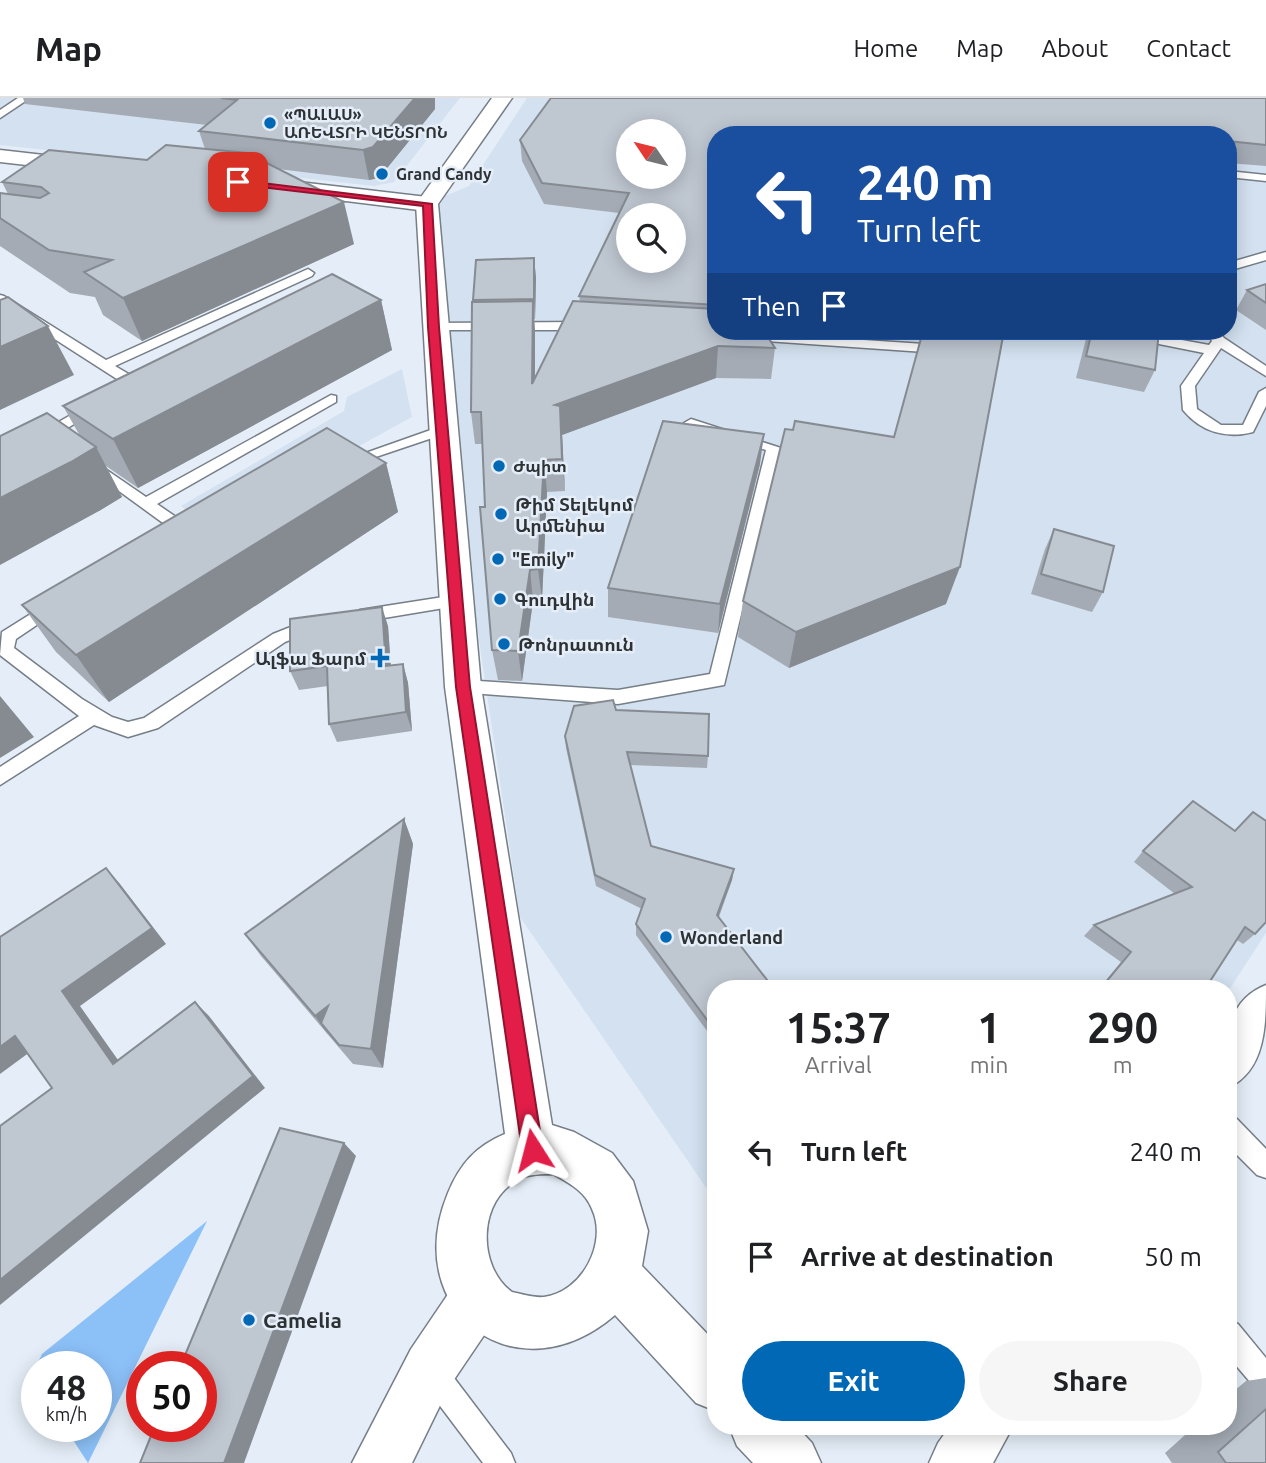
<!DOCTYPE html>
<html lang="en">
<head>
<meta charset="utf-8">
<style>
  :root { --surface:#fff; --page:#f6f6f6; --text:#202124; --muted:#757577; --line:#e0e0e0; --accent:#0068b4 }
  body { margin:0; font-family:Ubuntu,"Noto Sans Armenian",sans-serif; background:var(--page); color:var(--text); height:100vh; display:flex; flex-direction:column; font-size:26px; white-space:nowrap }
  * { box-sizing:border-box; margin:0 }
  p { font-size:23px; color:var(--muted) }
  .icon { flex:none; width:38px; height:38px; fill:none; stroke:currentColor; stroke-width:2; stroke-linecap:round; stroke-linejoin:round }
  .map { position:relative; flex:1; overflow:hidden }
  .side { position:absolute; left:707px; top:882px; width:530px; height:455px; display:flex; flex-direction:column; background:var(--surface); border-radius:28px; box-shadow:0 4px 18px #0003 }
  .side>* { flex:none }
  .hud { position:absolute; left:707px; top:28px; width:530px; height:214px; border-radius:28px; box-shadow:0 4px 18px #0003; background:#1a4fa0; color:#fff; overflow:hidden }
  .needle { width:46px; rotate:305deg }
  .fabs { position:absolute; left:616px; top:21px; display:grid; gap:14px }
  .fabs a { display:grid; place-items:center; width:70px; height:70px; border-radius:50%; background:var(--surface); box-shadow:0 4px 18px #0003; font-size:35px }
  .speed { position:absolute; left:21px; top:1253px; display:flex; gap:14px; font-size:35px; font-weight:700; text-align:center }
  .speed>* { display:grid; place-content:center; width:91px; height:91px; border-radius:50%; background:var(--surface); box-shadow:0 4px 18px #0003; line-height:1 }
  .speed small { font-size:18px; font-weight:400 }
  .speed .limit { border:10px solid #d22; background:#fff; color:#111 }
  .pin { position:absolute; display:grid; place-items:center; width:60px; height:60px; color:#fff; margin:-30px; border-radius:14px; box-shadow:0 4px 10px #0006 }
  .me { position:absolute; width:77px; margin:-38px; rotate:351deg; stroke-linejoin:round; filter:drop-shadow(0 0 5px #0008) }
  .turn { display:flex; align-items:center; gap:24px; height:147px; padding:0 35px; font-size:32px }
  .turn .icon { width:91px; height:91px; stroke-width:2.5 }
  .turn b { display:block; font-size:49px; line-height:60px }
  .then { display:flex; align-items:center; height:66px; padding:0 35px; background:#0003; gap:14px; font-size:26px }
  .eta { display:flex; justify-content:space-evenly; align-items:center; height:119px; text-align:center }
  .eta b { font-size:42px; font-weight:700; line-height:49px }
  .button { display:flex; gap:14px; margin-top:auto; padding:14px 35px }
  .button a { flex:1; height:80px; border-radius:42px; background:var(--accent); color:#fff; font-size:28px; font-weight:700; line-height:80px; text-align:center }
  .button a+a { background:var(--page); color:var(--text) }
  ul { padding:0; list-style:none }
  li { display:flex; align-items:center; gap:21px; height:105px; padding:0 35px }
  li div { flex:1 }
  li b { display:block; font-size:26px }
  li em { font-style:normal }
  header { display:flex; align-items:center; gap:42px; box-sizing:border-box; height:98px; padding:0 35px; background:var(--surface); border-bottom:2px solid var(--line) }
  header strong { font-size:33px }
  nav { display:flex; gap:38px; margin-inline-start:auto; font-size:24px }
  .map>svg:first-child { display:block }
</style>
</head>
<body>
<header>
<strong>Map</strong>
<nav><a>Home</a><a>Map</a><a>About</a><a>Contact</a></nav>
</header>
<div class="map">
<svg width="1266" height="1365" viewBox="0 0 1266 1365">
  <rect width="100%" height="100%" fill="#e5eef8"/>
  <!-- built -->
  <g fill="#d3e1f0" fill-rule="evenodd">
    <path d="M0,0H460L394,84L374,88L0,47Z"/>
    <path d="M527,0H1266V835L1229,892L716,891V1104L520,819L475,515L437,112L445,98L469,88ZM628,33H674V79H628ZM716,37H1228V233H716ZM628,117H674V163H628Z"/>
    <path d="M402,271L412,319L279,392L204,425L181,408L344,313L347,299Z"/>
  </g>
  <!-- green -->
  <path fill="#8cc1f8" d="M207,1123L88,1365L64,1328H96V1269H37V1287L31,1279L42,1256Z"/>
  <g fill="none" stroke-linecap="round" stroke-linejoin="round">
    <!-- service casing -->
    <g stroke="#767e87" stroke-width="3">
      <g id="service">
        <path d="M18,0H30L0,20V12Z"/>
        <path d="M1228,73L1266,77V83L1228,79Z"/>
        <path d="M1266,154V162L1228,173V165Z"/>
        <path d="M308,171L314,175L312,178L115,268L132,278L135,288L119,300L112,296L121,287L120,283L0,206V197L4,198L106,262Z"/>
        <path d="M434,225L586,224L592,228L586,232H429V226Z"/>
        <path d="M1108,233H1133L1209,247L1212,243L1206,233H1218L1224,240L1266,268V278L1221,250L1195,288L1197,311L1221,327H1243L1259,294L1266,290V308L1253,334C1226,341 1201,334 1183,312L1181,288L1204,255L1114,237Z"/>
        <path d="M742,234L939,247L946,251L939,255L737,241L735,238Z"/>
        <path d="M331,297L336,298V304L157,406L176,419L180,432L169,446H157L155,442L164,431L163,425L86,369L93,364L98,366L146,399Z"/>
        <path d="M92,305L97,306V312L61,334L67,346L60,351L55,349L46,333L48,330Z"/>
        <path d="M691,321L781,350L724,587L618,606L457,594L454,589L463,582L618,592L710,576L766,352L686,328L684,325Z"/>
        <path d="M442,328L447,329V335L352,367L347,369L340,364Z"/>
        <path d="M456,497L464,503L462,507L360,524L352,518L360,512Z"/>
        <path d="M53,502L61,508L59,512L16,541L14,550L82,601L112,619L128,624L144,620L273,536L313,520L322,526L319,530L285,544L158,630L128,639L94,627L0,687V669L79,618L0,557L2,534Z"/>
        <path d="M1228,1018L1237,1021L1266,1051V1080L1257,1077L1228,1048Z"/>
        <path d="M1228,1223L1238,1226L1266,1260V1295L1256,1291L1228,1258Z"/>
        <path d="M432,1260L442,1264L511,1355L515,1365H483L422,1284L418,1274L422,1264Z"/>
      </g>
    </g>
    <!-- minor casing -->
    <g stroke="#767e87" stroke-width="3">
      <g id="minor">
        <path d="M0,52L88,62L99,68L88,74L0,64Z"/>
        <path d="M273,81L427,99L438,106L427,113L265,93L262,88Z"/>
      </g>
    </g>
    <!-- tertiary casing -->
    <g stroke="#767e87" stroke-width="3">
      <g id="tertiary">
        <path d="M1266,887C1266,927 1266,972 1228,990C1228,949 1221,905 1266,887Z"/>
        <path d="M478,1173L497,1180L504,1199L497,1218L449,1289L412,1365H352L411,1251L459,1180Z"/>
        <path d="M950,1328H1013L993,1365H929L938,1345Z"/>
      </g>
    </g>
    <!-- secondary casing -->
    <g stroke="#767e87" stroke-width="3">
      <g id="secondary">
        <path d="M492,0H512L438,106L481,589L552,1027L574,1034L612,1055L633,1083L648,1133L642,1168L716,1245V1313L696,1305L615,1217C516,1302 399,1213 448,1095C460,1066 476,1048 505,1036L445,589L416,106ZM553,1076C569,1085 585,1093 592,1111C608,1145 582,1194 544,1199C534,1200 522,1196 512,1194C477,1169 477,1101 520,1081C530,1076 542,1076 553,1076Z"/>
        <path d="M729,1328H796L812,1345L821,1365H753L737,1348Z"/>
      </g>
    </g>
    <!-- service -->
    <use href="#service" fill="#fff" fill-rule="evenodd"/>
    <!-- minor -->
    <use href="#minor" fill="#fff" fill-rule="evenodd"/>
    <!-- tertiary -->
    <use href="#tertiary" fill="#fff" fill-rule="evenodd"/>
    <!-- secondary -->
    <use href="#secondary" fill="#fff" fill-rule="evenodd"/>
  </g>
  <!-- wall -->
  <g fill="#a4abb4">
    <path d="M23,0H435V11L379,80L369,82L278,71L354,146L142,243L103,217L95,199L70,195L0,148V95L8,96L2,84L147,62L205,51L199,33L207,27L25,6Z"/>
    <path d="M1266,0V68L1228,65V37H716V233L775,250L771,281L716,280L562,337L565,393L547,394L542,502L533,503L522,583L498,582L492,552L482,346H475L471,314L473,202L534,160L536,180L535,221H534L535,234V279L580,203L579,198L619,115L544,106L522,63L520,42Z"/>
    <path d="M1266,186V232L1236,212L1247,192Z"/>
    <path d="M381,202L392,252L138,390L106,368L122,399L99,413L80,338L63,308Z"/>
    <path d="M1088,233H1159L1155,272L1144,294L1076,280Z"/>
    <path d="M386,365L398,414L109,604L56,554L22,507Z"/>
    <path d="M760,366L718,535L608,519V490Z"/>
    <path d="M1054,431L1103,494L1092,514L1031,496L1045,451Z"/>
    <path d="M743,503L946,506L789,570L738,539Z"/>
    <path d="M388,528L391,568L403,566L408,585L412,633L337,644L329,626L328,588L299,592L290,573Z"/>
    <path d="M616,612L708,658L707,670L630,667L651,748L734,771L732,782L719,819L716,891V945L636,837V826L642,811L596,788L566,650L565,638Z"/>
    <path d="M404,721L413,746L383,970L353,966L261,858L245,836Z"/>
    <path d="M1143,753L1255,836L1243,846L1237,842L1205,891H1099L1121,864L1084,838L1094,827L1175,796L1134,764Z"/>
    <path d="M1266,1280V1365H1172L1165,1355L1195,1328H1228V1298L1246,1283Z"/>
  </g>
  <!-- shaded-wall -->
  <g fill="#868b92">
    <path d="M415,0H435V11L379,80L369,82L363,52Z"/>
    <path d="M344,104L354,146L142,243L123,200Z"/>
    <path d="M534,160L536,180L535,221L534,201Z"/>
    <path d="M381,202L392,252L138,390L113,341Z"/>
    <path d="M533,203L535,234V317L532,286Z"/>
    <path d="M48,228L74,277L0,312V249Z"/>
    <path d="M718,248L716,280L562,337L565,393L562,361L555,307Z"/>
    <path d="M764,336L760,366L718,535L720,506Z"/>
    <path d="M96,349L122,399L99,413L0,467V400Z"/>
    <path d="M544,362L547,394L542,502L538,471Z"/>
    <path d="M386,365L398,414L109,604L76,557Z"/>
    <path d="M960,469L946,506L789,570L796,534Z"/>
    <path d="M530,472L533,503L522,583L518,553Z"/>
    <path d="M382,509L388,528L392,588L386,568Z"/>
    <path d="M403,566L408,585L412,633L406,614Z"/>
    <path d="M0,598L34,639L0,660Z"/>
    <path d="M404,721L413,746L383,970L371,951Z"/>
    <path d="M106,770L120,786L166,846L80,908L130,979L113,966L62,893Z"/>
    <path d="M734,771L732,782L715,827L717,817Z"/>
    <path d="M195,904L209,918L265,990L0,1207V1182Z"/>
    <path d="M328,908L321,925L329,938L315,918Z"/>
    <path d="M15,938L34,951L0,976V949Z"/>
    <path d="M344,1045L356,1058L244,1365H224Z"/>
  </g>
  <!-- building -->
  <g fill="#bfc7d1" stroke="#868b92" stroke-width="2" fill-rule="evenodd">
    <path d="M221,0H415L373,49L363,52L199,33L237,2Z"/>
    <path d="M551,0H1266V47L1228,43V37H1164L1133,34V37H716V207L579,198L629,95L542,85L520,42ZM628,33H674V79H628ZM628,117H674V163H628Z"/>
    <path d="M166,47L247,55L344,104L123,200L84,174L112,162L49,152L0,120V95L40,100L49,95L41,89L2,84L49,52L147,62Z"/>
    <path d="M534,160V201L473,202L476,162Z"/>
    <path d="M332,176L381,202L113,341L63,308Z"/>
    <path d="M1266,186V205L1247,192Z"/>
    <path d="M8,199L48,228L0,249V202Z"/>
    <path d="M533,203L532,286L573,203L716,211V233H764L775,250L718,248L555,307L560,308L562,361L544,362L538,471L530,472L518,553L492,552L480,409H485L481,314H471L472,204Z"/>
    <path d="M923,233H1004L960,469L796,534L743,503L785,331L793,332L795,323L894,339Z"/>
    <path d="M1092,233H1159L1155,272L1086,258Z"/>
    <path d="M47,315L96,349L71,364L0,400V338Z"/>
    <path d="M663,323L764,336L720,506L608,490Z"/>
    <path d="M327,330L386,365L76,557L22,507Z"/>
    <path d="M1054,431L1114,448L1103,494L1041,476Z"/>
    <path d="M382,509L386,568L403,566L406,614L329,626L327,568L290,573V521Z"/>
    <path d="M613,602L616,612L709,616L708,658L627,654L651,748L734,771L717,817L774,891H716V934L636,826L645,801L595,777L565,638L574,608Z"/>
    <path d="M1193,703L1235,733L1253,714L1266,723V824L1255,836L1245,829L1205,891H1100L1131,854L1094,827L1192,789L1143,753Z"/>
    <path d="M404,721L371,951L339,947L321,925L328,908L315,918L245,836Z"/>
    <path d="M106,770L152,830L62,893L113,966L195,904L253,978L0,1182V1028L52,990L15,938L0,949V839Z"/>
    <path d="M280,1030L344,1045L224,1365H140L155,1328H201V1269H180Z"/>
    <path d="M1266,1311V1365H1226L1218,1354Z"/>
  </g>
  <!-- route -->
  <path fill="#e11d48" stroke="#92132f" stroke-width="2" d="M238,82L432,106L439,229L470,589L543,1052L540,1060L533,1063L525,1060L522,1052L456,589L428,229L423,108L235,86Z"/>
  <!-- markers -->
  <g fill="#0068b4" stroke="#e5eef8" stroke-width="2.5">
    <circle cx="270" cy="25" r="7"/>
    <circle cx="382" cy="76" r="7"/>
    <circle cx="499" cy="368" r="7"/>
    <circle cx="501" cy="416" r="7"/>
    <circle cx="498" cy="461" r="7"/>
    <circle cx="500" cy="501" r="7"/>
    <circle cx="504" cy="546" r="7"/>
    <path d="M376.5 549.5h7v7h7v7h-7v7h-7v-7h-7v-7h7z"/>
    <circle cx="666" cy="839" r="7"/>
    <circle cx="249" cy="1222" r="7"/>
  </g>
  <g text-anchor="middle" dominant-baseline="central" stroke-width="5" stroke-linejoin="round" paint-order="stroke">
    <!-- far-poi labels -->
    <g font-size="16" font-weight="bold" fill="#2e3235" stroke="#e5eef8" text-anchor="start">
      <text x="284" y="16">«ՊԱԼԱՍ»<tspan x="284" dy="18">ԱՌԵՎՏՐԻ ԿԵՆՏՐՈՆ</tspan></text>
      <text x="396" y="76">Grand Candy</text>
      <text x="513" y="368">Ժպիտ</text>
    </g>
    <!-- poi labels -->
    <g font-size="18" font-weight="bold" fill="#2e3235" stroke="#e5eef8" text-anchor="start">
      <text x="515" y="406">Թիմ Տելեկոմ<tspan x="515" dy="21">Արմենիա</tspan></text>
      <text x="512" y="461">"Emily"</text>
      <text x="514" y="501">Գուդվին</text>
      <text x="518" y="546">Թոնրատուն</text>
      <text x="366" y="560" text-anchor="end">Ալֆա Ֆարմ</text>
      <text x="680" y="839">Wonderland</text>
    </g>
    <!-- near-poi labels -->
    <g font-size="21" font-weight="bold" fill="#2e3235" stroke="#e5eef8" text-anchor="start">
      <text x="263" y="1222">Camelia</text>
    </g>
  </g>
</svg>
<div class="fabs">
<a><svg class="needle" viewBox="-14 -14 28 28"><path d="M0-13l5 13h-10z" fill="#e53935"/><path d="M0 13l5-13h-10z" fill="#757577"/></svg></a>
<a><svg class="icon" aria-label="search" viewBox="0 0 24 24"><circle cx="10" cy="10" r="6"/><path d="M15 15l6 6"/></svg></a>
</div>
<div class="speed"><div>48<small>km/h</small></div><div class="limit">50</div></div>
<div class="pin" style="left:238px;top:84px;background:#d93025"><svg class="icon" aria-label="arrive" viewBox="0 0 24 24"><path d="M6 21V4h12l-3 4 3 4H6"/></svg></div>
<svg class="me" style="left:533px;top:1052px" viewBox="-20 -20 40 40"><path d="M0-17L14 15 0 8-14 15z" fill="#e11d48" stroke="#fff" stroke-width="4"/></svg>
<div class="hud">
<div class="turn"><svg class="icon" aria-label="left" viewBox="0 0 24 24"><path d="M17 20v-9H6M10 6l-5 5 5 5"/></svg><div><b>240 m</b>Turn left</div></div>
<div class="then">Then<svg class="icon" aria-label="arrive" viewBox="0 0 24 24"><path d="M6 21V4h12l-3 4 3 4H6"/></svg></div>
</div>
<section class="side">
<div class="eta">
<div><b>15:37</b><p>Arrival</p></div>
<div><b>1</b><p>min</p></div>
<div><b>290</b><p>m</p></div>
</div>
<ul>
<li><svg class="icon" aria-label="left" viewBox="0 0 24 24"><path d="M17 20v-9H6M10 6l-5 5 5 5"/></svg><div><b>Turn left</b></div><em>240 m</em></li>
<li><svg class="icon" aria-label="arrive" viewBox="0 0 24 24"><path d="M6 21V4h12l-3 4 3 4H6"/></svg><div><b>Arrive at destination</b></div><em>50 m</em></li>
</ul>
<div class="button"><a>Exit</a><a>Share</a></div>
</section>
</div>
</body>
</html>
